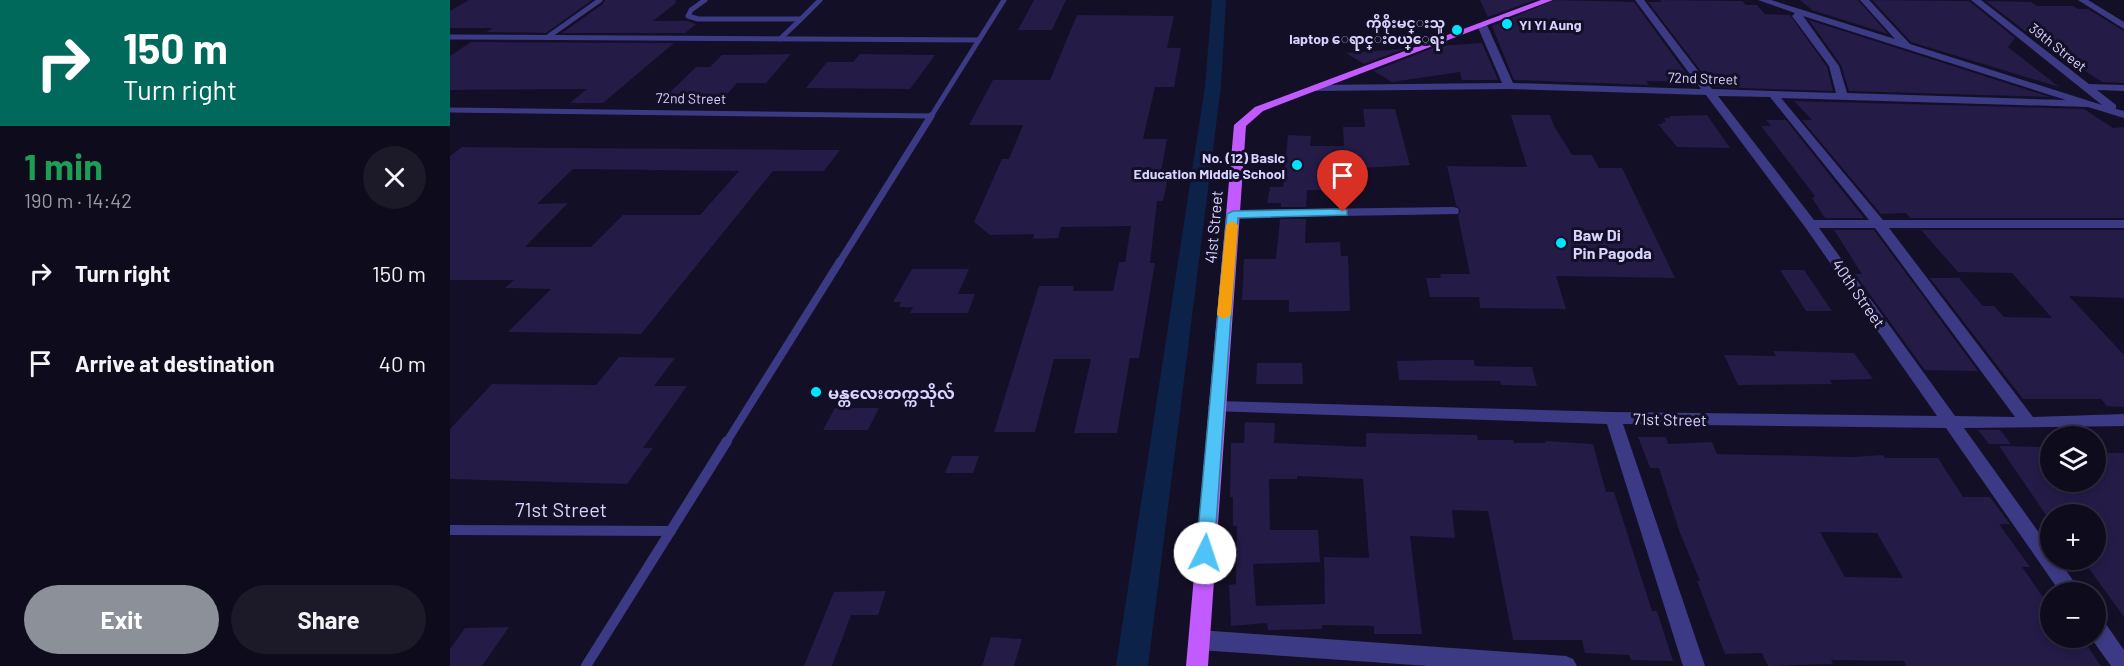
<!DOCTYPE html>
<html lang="en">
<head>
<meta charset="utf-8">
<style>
  :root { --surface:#0e0b1c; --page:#1c1929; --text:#f1f3f6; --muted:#9b9ba3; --line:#2e2b3b; --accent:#8c9099 }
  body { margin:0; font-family:Barlow,"Noto Sans Myanmar",sans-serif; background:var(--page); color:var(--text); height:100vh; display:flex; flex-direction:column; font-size:22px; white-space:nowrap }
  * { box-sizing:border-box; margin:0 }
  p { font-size:20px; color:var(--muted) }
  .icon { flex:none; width:33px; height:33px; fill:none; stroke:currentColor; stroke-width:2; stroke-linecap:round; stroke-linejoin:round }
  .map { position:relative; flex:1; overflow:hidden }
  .sheet { display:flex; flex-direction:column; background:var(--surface); width:450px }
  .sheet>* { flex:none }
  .hud { background:#00695c; color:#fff; overflow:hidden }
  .fabs { position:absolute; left:1590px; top:426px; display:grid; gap:12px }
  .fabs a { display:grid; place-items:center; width:66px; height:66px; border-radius:50%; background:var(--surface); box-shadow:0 3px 9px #0003,0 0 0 2px var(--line); font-size:30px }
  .pin { position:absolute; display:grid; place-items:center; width:51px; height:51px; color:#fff; margin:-62px -26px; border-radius:50% 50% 50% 0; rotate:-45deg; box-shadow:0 0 6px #0007 }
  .pin .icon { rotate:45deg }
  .me { position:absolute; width:66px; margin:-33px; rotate:4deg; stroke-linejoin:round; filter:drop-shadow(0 0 4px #0008) }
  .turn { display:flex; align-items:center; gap:21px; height:126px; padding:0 24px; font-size:27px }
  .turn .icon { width:78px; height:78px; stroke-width:2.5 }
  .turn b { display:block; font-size:42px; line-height:51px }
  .round { display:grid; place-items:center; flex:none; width:63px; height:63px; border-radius:32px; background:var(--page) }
  .head { display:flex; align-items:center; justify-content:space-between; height:102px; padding:0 24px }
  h1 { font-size:36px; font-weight:700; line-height:45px; color:#1e9e55 }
  .button { display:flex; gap:12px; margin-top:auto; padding:12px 24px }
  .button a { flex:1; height:69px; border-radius:36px; background:var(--accent); color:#fff; font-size:24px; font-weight:700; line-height:69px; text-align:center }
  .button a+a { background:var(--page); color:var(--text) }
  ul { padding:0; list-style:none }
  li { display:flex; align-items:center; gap:18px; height:90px; padding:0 24px }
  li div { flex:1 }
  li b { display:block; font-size:22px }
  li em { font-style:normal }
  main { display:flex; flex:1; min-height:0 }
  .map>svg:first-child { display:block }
</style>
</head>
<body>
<main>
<section class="sheet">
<div class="hud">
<div class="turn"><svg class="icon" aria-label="right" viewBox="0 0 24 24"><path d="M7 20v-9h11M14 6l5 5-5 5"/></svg><div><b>150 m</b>Turn right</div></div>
</div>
<div class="head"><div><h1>1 min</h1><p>190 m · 14:42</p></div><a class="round"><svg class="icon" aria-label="close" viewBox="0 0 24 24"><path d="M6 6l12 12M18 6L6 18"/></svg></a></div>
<ul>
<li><svg class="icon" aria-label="right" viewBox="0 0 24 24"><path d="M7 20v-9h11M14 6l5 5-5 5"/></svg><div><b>Turn right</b></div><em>150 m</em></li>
<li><svg class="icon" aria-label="arrive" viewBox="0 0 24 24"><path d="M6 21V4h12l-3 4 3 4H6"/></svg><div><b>Arrive at destination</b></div><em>40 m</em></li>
</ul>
<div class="button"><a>Exit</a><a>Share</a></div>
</section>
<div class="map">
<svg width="1674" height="666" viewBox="0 0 1674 666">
  <rect width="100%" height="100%" fill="#130f26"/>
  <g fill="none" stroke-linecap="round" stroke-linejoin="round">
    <!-- canal -->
    <path fill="#0c2248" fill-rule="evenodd" d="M762,0H776L771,86L698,666H666L755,86Z"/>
  </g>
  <!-- building -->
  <g fill="#241b47" fill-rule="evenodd">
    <path d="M19,0H142L96,33L36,32L43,28H0V11Z"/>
    <path d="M155,0H227L224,2H227L203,21H237L246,24L235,33H112L153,4Z"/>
    <path d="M584,0H616L602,30H568Z"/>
    <path d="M1030,0H1085L1038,17Z"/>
    <path d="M1105,0L1184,2L1246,87L1243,86L1239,82L1196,81L1199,85L1064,80L1042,26Z"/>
    <path d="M1210,0L1292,1L1296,5H1307L1315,14L1340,15L1377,67L1383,91L1263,87L1198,2H1212Z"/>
    <path d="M1350,0H1408L1438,34L1362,10Z"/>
    <path d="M1422,0L1519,1L1565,38L1558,47L1609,87L1461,42Z"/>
    <path d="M1536,1L1581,2L1587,6H1623L1628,9H1638L1674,31V83L1652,82L1575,31Z"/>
    <path d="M627,15L724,16L717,48H731L724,87H705L693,139H717L710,178H718L713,201H707L700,263H705L689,358H680L667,433H624L641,359H604L585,432H544L589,286H624L623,291H663L669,262H675L681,226L611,227L608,238L583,239L584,234L540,235L524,222L552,159H559L573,125H519L543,80H600Z"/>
    <path d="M1359,20L1600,97L1399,91L1391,65Z"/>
    <path d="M21,42L224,43L153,103H120L137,89L0,90V56Z"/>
    <path d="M1032,43L1048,80H1012L1010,72L942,82L924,71L988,46Z"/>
    <path d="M954,49L914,64L896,53Z"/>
    <path d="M341,54L316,83H287L269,103H209L246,67H260L272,55Z"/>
    <path d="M410,54L485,55L460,89L356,88L377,62H403Z"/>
    <path d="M1344,101L1634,109L1663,128L1674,127V218H1460L1456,213L1431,214L1352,120H1362Z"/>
    <path d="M913,109H945L960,165L898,169L900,190H857L856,207H831V203H817L820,187H833L838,135L861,136L860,146H894L893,127H915Z"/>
    <path d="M1061,115H1100L1104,126L1122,155H1142L1149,168H1172L1225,278L1106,276L1116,309L1030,308L1029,297H980L976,278H991L990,274H1020L1008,216L1011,210L1006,205L997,166L1077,167Z"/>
    <path d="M1257,115L1280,148L1227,147L1208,124H1213L1212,122H1216L1214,118H1220L1219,116Z"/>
    <path d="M1316,120H1336L1414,218H1375L1362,198L1365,196L1311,126H1321Z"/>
    <path d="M12,147L359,150H390L374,171H323L191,334L58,332L101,289L55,288L64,280H0V156ZM123,169L289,171L250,215H173L141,247H75L118,203L87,204Z"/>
    <path d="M830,219H856L855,243L890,242L891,256H898L900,311L839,312V300H792L794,259H826Z"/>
    <path d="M1384,230H1424L1528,371L1475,370L1405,274H1412Z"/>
    <path d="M1471,230H1674V298L1619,296L1674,355V407L1657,406L1651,399H1573L1480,278H1509L1533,306H1544L1554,317L1602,318L1562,273L1508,272Z"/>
    <path d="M462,269H519L508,294H525L518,313H460L463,307H449L451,302H443Z"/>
    <path d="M1330,270H1354L1382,311H1356Z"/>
    <path d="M1323,351L1404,353L1423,379L1380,380L1382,384L1288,385L1274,355L1326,356Z"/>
    <path d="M169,357L225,358L204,386H237L193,448H203L177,484L0,479V429L42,384L146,385Z"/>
    <path d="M985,360H1024L1025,366L1082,367L1087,386L1051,385L1050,381L949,380L947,361Z"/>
    <path d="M807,363H852L853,384H806Z"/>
    <path d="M385,408H429L418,430H373Z"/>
    <path d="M795,422L825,423L824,443L916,447V433L1027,435L1028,440H1063L1064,443H1096L1095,441L1143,444L1156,492H1164L1202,611H1207L1223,661L1181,660L1179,655L1135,653L1132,640H1063L1038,511L1002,510L1005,538L960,536L972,634H924V626L872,625V629L818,630L817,623L781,626L779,585L786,584L787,526H783V497H780L781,443H794ZM847,476L913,479L919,558L874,557L875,604L806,606L803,564L870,562L868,530H820L819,479H847Z"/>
    <path d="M1528,430H1550L1561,444H1539Z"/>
    <path d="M1188,437H1216L1218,444L1262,442L1267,454L1403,457L1433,455L1435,458H1488L1513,497H1540L1560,524H1549L1580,567H1572L1596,601H1600V638H1632L1651,666H1456L1454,661L1381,660L1383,664L1318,666L1312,653L1275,654L1247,581H1250L1230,533L1209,468H1200ZM1370,532L1427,533L1453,578L1395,577Z"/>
    <path d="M1549,446L1600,447V482H1646V453H1674V617L1633,560H1646V514L1600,513V521Z"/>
    <path d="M502,456H529L523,473H495Z"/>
    <path d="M436,591L428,615H401L382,666H354L384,592Z"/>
    <path d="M59,627L32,666H0V649L15,628Z"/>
    <path d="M541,637L572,639L564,666H532Z"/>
  </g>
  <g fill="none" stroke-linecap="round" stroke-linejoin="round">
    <!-- service-far3 -->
    <g stroke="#3d3a85" stroke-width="5">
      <path d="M255,0L241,10L238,16L248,19H351L370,0"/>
      <path d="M99,36L150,0"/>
      <path d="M0,37L529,40"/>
      <path d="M330,39L351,19"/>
      <path d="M0,110L482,116"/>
      <path d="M480,118L554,0"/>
    </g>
    <!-- service-far2 -->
    <path stroke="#3d3a85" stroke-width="7" d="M389,263L481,116"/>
    <!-- service-far1 -->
    <path stroke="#3d3a85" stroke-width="8" d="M276,443L390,261"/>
    <!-- service -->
    <g stroke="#3d3a85" stroke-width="10">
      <path d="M0,530L221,531"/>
      <path d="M136,666L277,441"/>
    </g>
    <!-- minor -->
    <g fill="#3d3a85" fill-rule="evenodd">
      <path d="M1185,0H1194L1262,89L1386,93L1379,66L1342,16L1345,13L1308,0H1321L1445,39L1410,0H1419L1460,44L1652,105L1521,0H1531L1639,84L1674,85V91L1647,90L1666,105V109L1674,111V118L1638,107L1331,98L1433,220H1674V228H1439L1583,417L1674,414V426L1514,428L1600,548V560H1609L1631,592H1610L1496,428L1173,424L1255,666H1233L1157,424L760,411L758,407L760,403L766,401L1163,412L1487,416L1355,227L1256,95L1059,89L864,91L859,88L864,85L1052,83L1027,25L1032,22L1037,25L1063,83L1251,89ZM1353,16L1616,100L1397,93L1389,66ZM1268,96L1320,97L1419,220H1364ZM1369,228H1425L1565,417L1505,416Z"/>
      <path d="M1628,0H1638L1674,22V29Z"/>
      <path d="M1003,207L1008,208L1009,211L1008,214L783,218L777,214L783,210Z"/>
      <path d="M1646,618L1653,620L1674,650V666H1661L1641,638H1646Z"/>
      <path d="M749,630L1116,656L1123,659L1127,666H978L749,650L742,647L739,640L742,633Z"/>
    </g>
    <!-- primary -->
    <path fill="#c25bff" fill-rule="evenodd" d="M1091,0H1103L813,111L796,126L758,666H736L784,125L805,107Z"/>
  </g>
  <!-- route -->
  <path fill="#4fc3f7" stroke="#337fa1" stroke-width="1.5" d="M893,209L897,210V215L788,218L764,553L761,558L755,560L749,558L746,553L777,214L783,211Z"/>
  <!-- slow -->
  <path fill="#f59e0b" d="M782,221L788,225L781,315L774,319L767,315L776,225Z"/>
  <!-- markers -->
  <g fill="#00e5ff" stroke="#130f26" stroke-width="2">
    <circle cx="1057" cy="24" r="6"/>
    <circle cx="1007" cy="30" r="6"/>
    <circle cx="847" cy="165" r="6"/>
    <circle cx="1111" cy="243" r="6"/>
    <circle cx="366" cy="392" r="6"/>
  </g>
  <g text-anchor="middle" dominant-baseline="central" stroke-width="6" stroke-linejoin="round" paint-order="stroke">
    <!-- far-poi labels -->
    <g font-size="14" font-weight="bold" fill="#d9d4ff" stroke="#130f26" text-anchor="end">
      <text x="995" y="22">ကိုစိုးမင္းသူ<tspan x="995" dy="16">laptop ေရာင္းဝယ္ေရး</tspan></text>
      <text x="1069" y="24" text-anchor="start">Yi Yi Aung</text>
      <text x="835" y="157">No. (12) Basic<tspan x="835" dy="16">Education Middle School</tspan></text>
    </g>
    <!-- far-street labels -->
    <g font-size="14" fill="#d9d4ff" stroke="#130f26">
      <text transform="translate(1608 47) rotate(38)">39th Street</text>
      <text transform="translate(1253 78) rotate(2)">72nd Street</text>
      <text transform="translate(241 98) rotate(1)">72nd Street</text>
    </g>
    <!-- street labels -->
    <g font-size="16" fill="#d9d4ff" stroke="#130f26">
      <text transform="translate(763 227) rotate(-85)">41st Street</text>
      <text transform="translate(1409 293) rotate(55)">40th Street</text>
      <text transform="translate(1220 419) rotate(1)">71st Street</text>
    </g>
    <!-- poi labels -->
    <g font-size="16" font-weight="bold" fill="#d9d4ff" stroke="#130f26" text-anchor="start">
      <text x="1123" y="234">Baw Di<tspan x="1123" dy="18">Pin Pagoda</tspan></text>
      <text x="378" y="392">မန္တလေးတက္ကသိုလ်</text>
    </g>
    <!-- near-street labels -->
    <g font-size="20" fill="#d9d4ff" stroke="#130f26">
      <text x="111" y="509">71st Street</text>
    </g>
  </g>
</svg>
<div class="fabs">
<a><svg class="icon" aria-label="layers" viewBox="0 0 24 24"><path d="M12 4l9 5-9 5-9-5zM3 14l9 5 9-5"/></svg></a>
<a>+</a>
<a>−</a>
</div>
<div class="pin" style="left:893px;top:212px;background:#d93025"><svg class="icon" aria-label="arrive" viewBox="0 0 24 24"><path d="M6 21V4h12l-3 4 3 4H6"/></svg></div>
<svg class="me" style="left:755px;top:553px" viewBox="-20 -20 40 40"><circle r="19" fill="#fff"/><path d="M0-13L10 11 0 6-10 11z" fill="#4fc3f7"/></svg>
</div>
</main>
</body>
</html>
